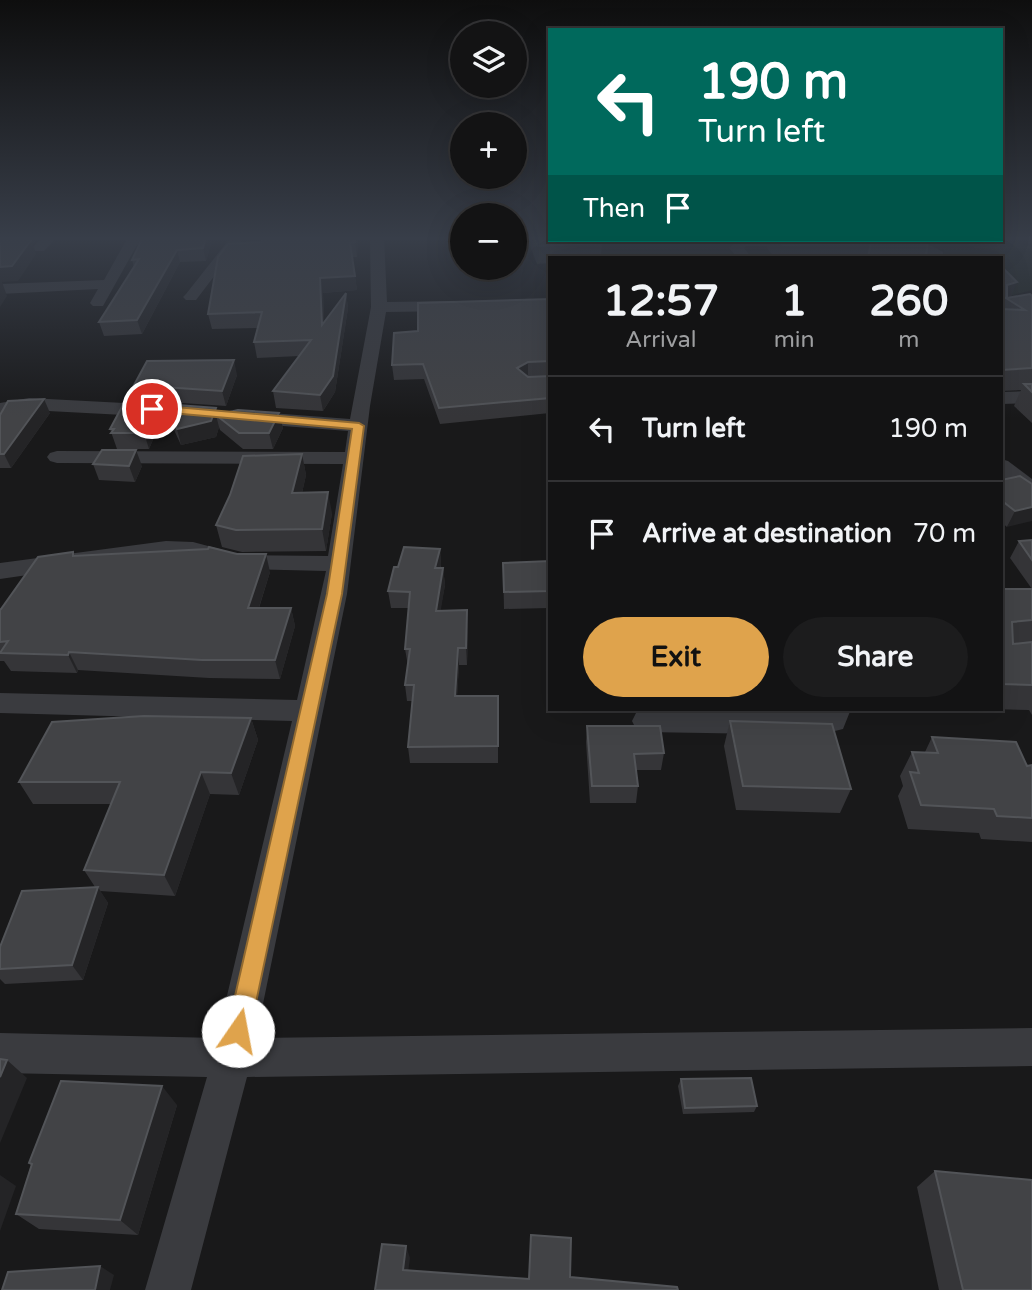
<!DOCTYPE html>
<html lang="en">
<head>
<meta charset="utf-8">
<style>
  :root { --surface:#131314; --page:#1c1c1d; --text:#f1f3f6; --muted:#9d9ea0; --line:#323234; --accent:#dfa34c }
  body { margin:0; font-family:"Varela Round",sans-serif; background:var(--page); color:var(--text); height:100vh; display:flex; flex-direction:column; font-size:26px; white-space:nowrap }
  * { box-sizing:border-box; margin:0 }
  p { font-size:23px; color:var(--muted) }
  .icon { flex:none; width:38px; height:38px; fill:none; stroke:currentColor; stroke-width:2; stroke-linecap:round; stroke-linejoin:round }
  .map { position:relative; flex:1; overflow:hidden }
  .sheet { position:absolute; left:548px; top:256px; width:455px; height:455px; display:flex; flex-direction:column; background:var(--surface); border-radius:0px; box-shadow:0 7px 28px #0002,0 0 0 2px var(--line) }
  .sheet>* { flex:none }
  .banner { position:absolute; left:548px; top:28px; width:455px; height:214px; border-radius:0px; box-shadow:0 7px 28px #0002,0 0 0 2px var(--line); background:#00695c; color:#fff; overflow:hidden }
  .tools { position:absolute; left:450px; top:21px; display:grid; gap:14px }
  .tools a { display:grid; place-items:center; width:77px; height:77px; border-radius:50%; background:var(--surface); box-shadow:0 7px 28px #0002,0 0 0 2px var(--line); font-size:35px }
  .pin { position:absolute; display:grid; place-items:center; width:60px; height:60px; color:#fff; margin:-30px; border:4px solid #fff; border-radius:50%; box-shadow:0 2px 7px #0007 }
  .me { position:absolute; width:77px; margin:-38px; rotate:12deg; stroke-linejoin:round; filter:drop-shadow(0 0 5px #0008) }
  .turn { display:flex; align-items:center; gap:24px; height:147px; padding:0 35px; font-size:32px }
  .turn .icon { width:91px; height:91px; stroke-width:2.5 }
  .turn b { display:block; font-size:49px; line-height:60px }
  .then { display:flex; align-items:center; height:66px; padding:0 35px; background:#0003; gap:14px; font-size:26px }
  .eta { display:flex; justify-content:space-evenly; align-items:center; height:119px; text-align:center }
  .eta b { font-size:42px; font-weight:700; line-height:49px }
  .button { display:flex; gap:14px; margin-top:auto; padding:14px 35px }
  .button a { flex:1; height:80px; border-radius:42px; background:var(--accent); color:#111; font-size:28px; font-weight:700; line-height:80px; text-align:center }
  .button a+a { background:var(--page); color:var(--text) }
  ul { padding:0; list-style:none }
  li { display:flex; align-items:center; gap:21px; height:105px; padding:0 35px; border-top:2px solid var(--line) }
  li div { flex:1 }
  li b { display:block; font-size:26px }
  li em { font-style:normal }
  .map>svg:first-child { display:block }
</style>
</head>
<body>
<div class="map">
<svg width="1032" height="1290" viewBox="0 0 1032 1290">
  <rect width="100%" height="100%" fill="#19191a"/>
  <!-- green -->
  <path fill="#1f251f" d="M960,240H998L1032,246V290L1009,296L1001,294V257H943L944,249H977Z"/>
  <g fill="none" stroke-linecap="round" stroke-linejoin="round">
    <!-- minor -->
    <g fill="#3a3b3f" fill-rule="evenodd">
      <path d="M43,237H57L44,251H34L32,248Z"/>
      <path d="M134,237H156L137,245L103,306H93L90,303L98,289L0,294V284L104,280L127,239Z"/>
      <path d="M231,237H244L196,300H186L183,297L186,294Z"/>
      <path d="M370,237H384L387,302L453,301L461,306L453,311L386,312L370,406L347,594L256,1038L1032,1028V1066L247,1077L191,1290H145L207,1077L0,1073V1033L217,1038L292,721L0,713V693L297,700L326,571L242,569L192,556L166,555L0,579V563L166,541L193,542L242,555L328,556L343,464L57,463L50,461L47,457L50,453L57,451L345,452L348,431L245,423L235,417L245,411L350,419L371,307Z"/>
      <path d="M739,240H807L811,243L804,247L746,246L744,248L751,257H737L729,248Z"/>
      <path d="M892,243L932,246L943,252V257L887,250L885,247Z"/>
      <path d="M1032,391V403L1001,404V392Z"/>
      <path d="M29,398L200,407L209,413L200,419L29,410L0,415V403Z"/>
      <path d="M1001,459L1008,461L1032,479V496L1024,495L1001,475Z"/>
      <path d="M823,709H851L843,729L819,735L646,732L636,729L632,721L636,713L646,710L819,713Z"/>
    </g>
  </g>
  <!-- wall -->
  <g fill="#353538">
    <path d="M213,237L206,261L180,262L142,334L104,336L99,322L134,267L132,260Z"/>
    <path d="M358,237L357,257H352L357,290L323,293L324,323L346,293L348,308L335,392L323,411L276,408L273,391L299,356L257,358L254,342L257,328L212,329L208,314L262,242Z"/>
    <path d="M529,237H550L602,243L601,257H550V263L537,264L529,243Z"/>
    <path d="M769,240H928L926,257H774L767,248Z"/>
    <path d="M1001,266L1011,297L1032,296V423L1014,406L1021,390L1001,391Z"/>
    <path d="M550,299V413L440,424L424,379L394,380L392,365L418,331Z"/>
    <path d="M237,375L226,406L139,400L134,385Z"/>
    <path d="M158,403L162,418L149,449H117L110,429Z"/>
    <path d="M164,404L216,408L218,414L279,413L283,428L273,449H243L220,430L219,427L216,437L181,445L169,419Z"/>
    <path d="M50,413L11,468H0V415Z"/>
    <path d="M302,454L306,475L302,493L332,513L326,551L242,552L222,547L216,525Z"/>
    <path d="M93,464L142,466L135,482L99,480Z"/>
    <path d="M1001,480L1032,484L1007,527L1001,522Z"/>
    <path d="M1032,540V715L1029,710L991,709H1001V589H1032L1010,558L1019,541Z"/>
    <path d="M440,549L441,565V568H443L445,585L440,611L468,627L467,665H459L457,696H498V763H410L408,747L412,701H407L405,685L408,666L405,649L409,608H391L388,591Z"/>
    <path d="M73,552L75,556L270,572L259,608H291L295,626L280,679L209,678L78,670L77,673L11,671L4,661H0V610Z"/>
    <path d="M550,561V687H547L549,608L504,609L503,563Z"/>
    <path d="M251,718L258,740L239,795L210,794L175,896L100,891L108,903L83,980L5,984L0,979V947L95,887L84,870L111,804H33L19,782Z"/>
    <path d="M730,721L851,789L840,813L736,810L724,746Z"/>
    <path d="M587,726L664,753L661,770H636L638,786L636,803H590L586,742Z"/>
    <path d="M932,737L1027,766L1032,765V842L981,839L979,833L908,829L898,796L903,786L900,776L912,752H925Z"/>
    <path d="M681,1079L757,1106L754,1112L683,1114L678,1086Z"/>
    <path d="M177,1105L138,1235L39,1229L16,1214L31,1165L29,1163Z"/>
    <path d="M935,1171L1032,1290H939L917,1187Z"/>
  </g>
  <!-- shaded-wall -->
  <g fill="#242426">
    <path d="M26,237H39L33,244L36,254L18,281L2,282L7,296L0,307V267Z"/>
    <path d="M206,237H213L206,261L203,248Z"/>
    <path d="M355,237H358L357,257L355,242Z"/>
    <path d="M177,250L180,262L142,334L137,320Z"/>
    <path d="M355,276L357,290L323,293L325,340L322,325L320,278Z"/>
    <path d="M1017,282L1010,300L1002,296L1007,285Z"/>
    <path d="M346,293L348,308L335,392L323,411L320,395Z"/>
    <path d="M234,360L237,375L226,406L222,391Z"/>
    <path d="M528,362V376L517,368Z"/>
    <path d="M44,399L50,413L11,468L4,454Z"/>
    <path d="M158,403L162,418L149,449L144,433Z"/>
    <path d="M216,408L219,417L216,415L219,427L216,437L181,445L177,429Z"/>
    <path d="M279,413L283,428L273,449L269,433Z"/>
    <path d="M136,450L142,466L135,482L129,466Z"/>
    <path d="M302,454L306,475L297,515L292,493Z"/>
    <path d="M328,492L332,513L326,551L322,529Z"/>
    <path d="M1032,507V521L1007,527L1015,511Z"/>
    <path d="M440,549L441,565L436,584L435,568Z"/>
    <path d="M266,554L270,572L253,626L248,608Z"/>
    <path d="M443,568L445,585L438,627L436,611Z"/>
    <path d="M291,608L295,626L280,679L275,660Z"/>
    <path d="M467,610L468,627L467,665L466,648Z"/>
    <path d="M458,648L459,665L456,713L455,696Z"/>
    <path d="M69,652L78,670L77,673L68,655Z"/>
    <path d="M251,718L258,740L239,795L231,773Z"/>
    <path d="M201,772L210,794L175,896L164,875Z"/>
    <path d="M98,887L108,903L83,980L72,965Z"/>
    <path d="M7,1060L27,1078L0,1143V1077Z"/>
    <path d="M162,1086L177,1105L138,1235L120,1220Z"/>
    <path d="M0,1175L16,1186L0,1231Z"/>
    <path d="M406,1246L410,1258L407,1281L403,1270Z"/>
    <path d="M100,1266L114,1275L110,1290H95Z"/>
  </g>
  <!-- building -->
  <g fill="#424346" stroke="#525458" stroke-width="2">
    <path d="M0,237H26L27,239L31,240L12,266L0,267Z"/>
    <path d="M143,237H206L203,248L177,250L137,320L99,322L139,259L132,260Z"/>
    <path d="M262,237H355V242L350,243L355,276L320,278L322,325L346,293L333,376L320,395L273,391L311,340L254,342L262,312L208,314L218,257L228,244L262,242Z"/>
    <path d="M534,237H550V240H600L602,243L538,246Z"/>
    <path d="M779,240H928L926,257H868L871,243L783,245Z"/>
    <path d="M1001,266L1017,282L1007,285V298L1030,294L1032,296V368L1001,370V309L1025,310L1001,295Z"/>
    <path d="M550,299V361L528,362L517,368L528,377L550,376V398L439,408L423,364L392,365L394,333L418,331V303Z"/>
    <path d="M234,360L222,391L134,385L147,361Z"/>
    <path d="M1024,384H1032V392Z"/>
    <path d="M44,399L4,454H0V415L8,401Z"/>
    <path d="M125,401L158,403L144,433H111L114,429H110Z"/>
    <path d="M164,404L216,408L211,421L177,429Z"/>
    <path d="M238,410L279,413L269,433H239L216,415Z"/>
    <path d="M102,450H136L129,466L93,464Z"/>
    <path d="M302,454L292,493L328,492L322,529L236,530L216,525L230,495L243,456Z"/>
    <path d="M1020,476L1032,484V507L1015,511L1001,500V480Z"/>
    <path d="M1032,540V560L1019,541Z"/>
    <path d="M209,547L237,554H266L248,608H291L275,660H202L69,652L68,655L0,653L8,641L0,642V610L1,609L38,557L73,552V556L208,549Z"/>
    <path d="M404,547L440,549L435,568H443L436,611L467,610L466,648H458L455,696H498V746L408,747L414,685H405L410,649H405L410,592L388,591L394,567H398Z"/>
    <path d="M550,561V591L504,592L503,563Z"/>
    <path d="M1001,589H1032V620L1012,622L1013,644L1032,642V685L1001,684Z"/>
    <path d="M550,604V670H547Z"/>
    <path d="M144,716L251,718L231,773L201,772L164,875L84,870L120,782H19L52,722Z"/>
    <path d="M730,721L832,724L851,789L743,786Z"/>
    <path d="M587,726H660L664,753L634,754L638,786H592Z"/>
    <path d="M932,737L1016,742L1027,766L1032,765V818L997,816L994,809L921,805L910,772L919,773L912,752L938,753Z"/>
    <path d="M98,887L72,965L0,969V947L22,891Z"/>
    <path d="M0,1059L7,1060L0,1077Z"/>
    <path d="M751,1078L757,1106L685,1108L681,1079Z"/>
    <path d="M61,1081L162,1086L120,1220L16,1214L32,1164L29,1163Z"/>
    <path d="M935,1171L1032,1180V1290H963Z"/>
    <path d="M531,1235L571,1238L570,1277L677,1287L678,1290H375L382,1244L406,1246L403,1270L529,1279Z"/>
    <path d="M100,1266L95,1290H2L8,1272Z"/>
  </g>
  <!-- sky -->
  <linearGradient id="sky" x2="0" y2="1"><stop stop-color="#0e0e0e"/><stop offset="0.57" stop-color="#383e49"/><stop offset="1" stop-color="#383e49" stop-opacity="0"/></linearGradient>
  <rect width="1032" height="418" fill="url(#sky)"/>
  <!-- route -->
  <path fill="#dfa34c" stroke="#916a31" stroke-width="2" d="M152,405L359,423L364,426L342,594L250,1031L247,1040L238,1043L230,1040L227,1031L327,594L352,429L148,411L146,409Z"/>
</svg>
<div class="tools">
<a><svg class="icon" aria-label="layers" viewBox="0 0 24 24"><path d="M12 4l9 5-9 5-9-5zM3 14l9 5 9-5"/></svg></a>
<a>+</a>
<a>−</a>
</div>
<div class="pin" style="left:152px;top:409px;background:#d93025"><svg class="icon" aria-label="arrive" viewBox="0 0 24 24"><path d="M6 21V4h12l-3 4 3 4H6"/></svg></div>
<svg class="me" style="left:238px;top:1031px" viewBox="-20 -20 40 40"><circle r="19" fill="#fff"/><path d="M0-13L10 11 0 6-10 11z" fill="#dfa34c"/></svg>
<div class="banner">
<div class="turn"><svg class="icon" aria-label="left" viewBox="0 0 24 24"><path d="M17 20v-9H6M10 6l-5 5 5 5"/></svg><div><b>190 m</b>Turn left</div></div>
<div class="then">Then<svg class="icon" aria-label="arrive" viewBox="0 0 24 24"><path d="M6 21V4h12l-3 4 3 4H6"/></svg></div>
</div>
<section class="sheet">
<div class="eta">
<div><b>12:57</b><p>Arrival</p></div>
<div><b>1</b><p>min</p></div>
<div><b>260</b><p>m</p></div>
</div>
<ul>
<li><svg class="icon" aria-label="left" viewBox="0 0 24 24"><path d="M17 20v-9H6M10 6l-5 5 5 5"/></svg><div><b>Turn left</b></div><em>190 m</em></li>
<li><svg class="icon" aria-label="arrive" viewBox="0 0 24 24"><path d="M6 21V4h12l-3 4 3 4H6"/></svg><div><b>Arrive at destination</b></div><em>70 m</em></li>
</ul>
<div class="button"><a>Exit</a><a>Share</a></div>
</section>
</div>
</body>
</html>
